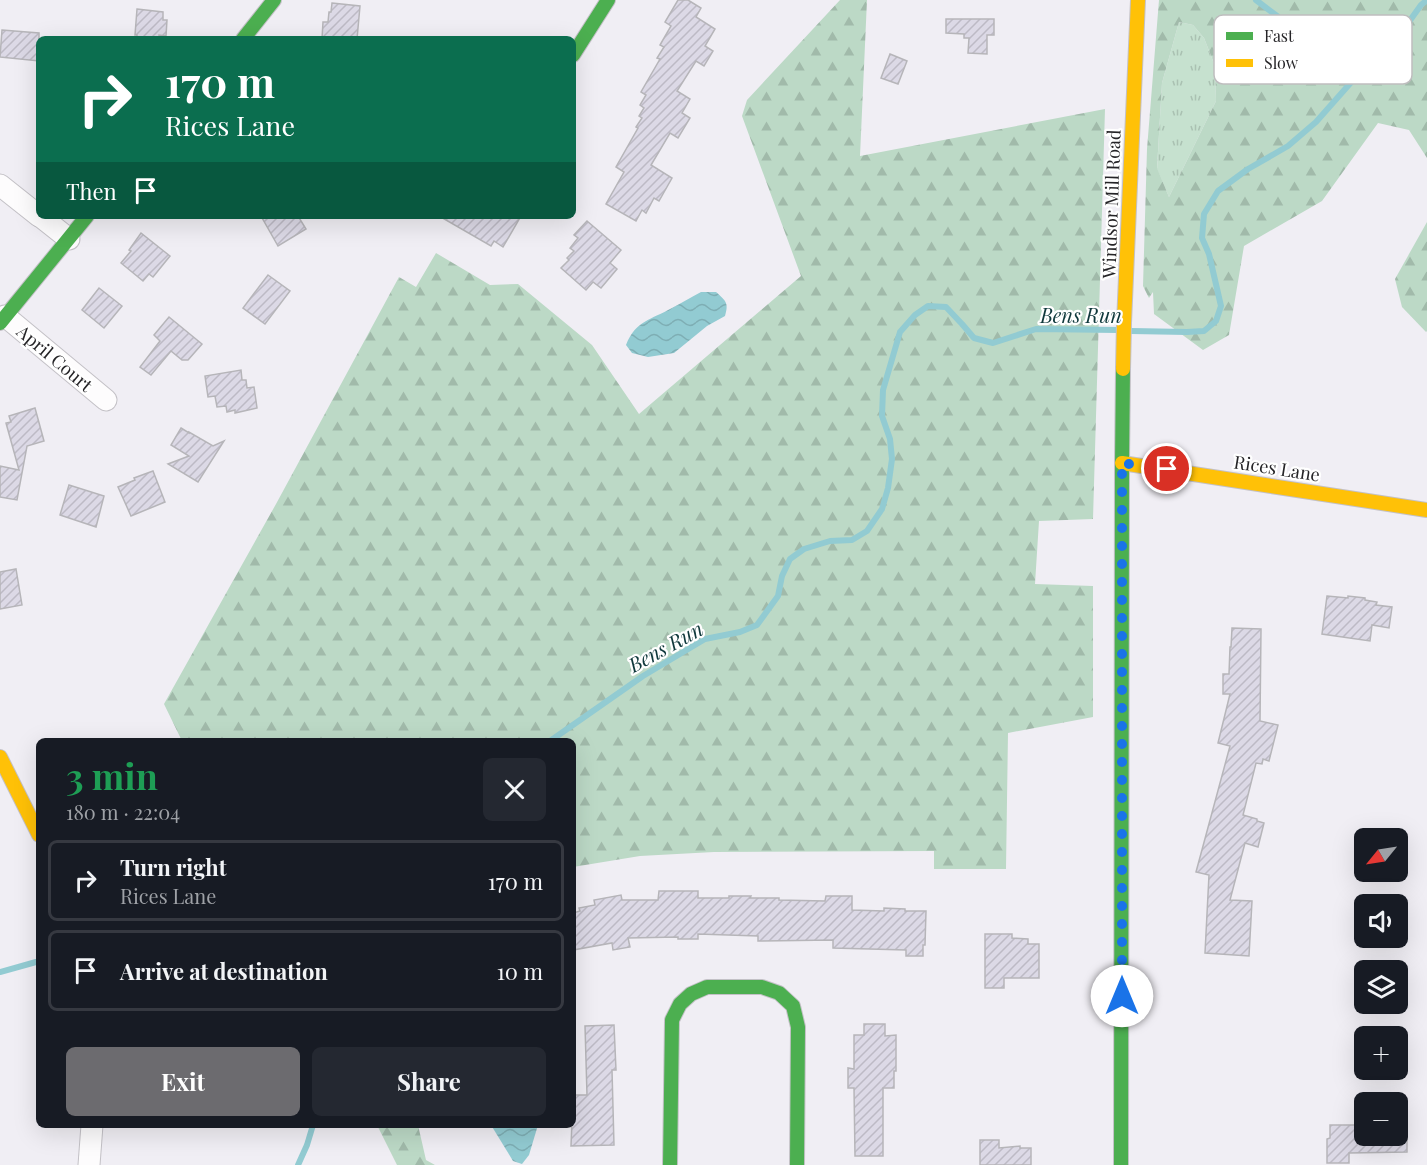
<!DOCTYPE html>
<html lang="en">
<head>
<meta charset="utf-8">
<style>
  :root { --surface:#171b24; --page:#242831; --text:#f1f3f6; --muted:#9ea1a6; --line:#363941; --accent:#6c6b6f }
  body { margin:0; font-family:"Playfair Display",serif; background:var(--page); color:var(--text); height:100vh; display:flex; flex-direction:column; font-size:22px; white-space:nowrap }
  * { box-sizing:border-box; margin:0 }
  p { font-size:20px; color:var(--muted) }
  .icon { flex:none; width:33px; height:33px; fill:none; stroke:currentColor; stroke-width:2; stroke-linecap:round; stroke-linejoin:round }
  .map { position:relative; flex:1; overflow:hidden }
  .panel { position:absolute; left:36px; top:738px; width:540px; height:390px; display:flex; flex-direction:column; background:var(--surface); border-radius:9px; box-shadow:0 6px 24px #0002 }
  .panel>* { flex:none }
  .top-card { position:absolute; left:36px; top:36px; width:540px; height:183px; border-radius:9px; box-shadow:0 6px 24px #0002; background:#0b6e4f; color:#fff; overflow:hidden }
  .needle { width:39px; rotate:240deg }
  .buttons { position:absolute; left:1354px; top:828px; display:grid; gap:12px }
  .buttons a { display:grid; place-items:center; width:54px; height:54px; border-radius:9px; background:var(--surface); box-shadow:0 6px 24px #0002; font-size:30px }
  .pin { position:absolute; display:grid; place-items:center; width:51px; height:51px; color:#fff; margin:-26px; border:3px solid #fff; border-radius:50%; box-shadow:0 2px 6px #0007 }
  .me { position:absolute; width:66px; margin:-33px; rotate:0deg; stroke-linejoin:round; filter:drop-shadow(0 0 4px #0008) }
  .turn { display:flex; align-items:center; gap:21px; height:126px; padding:0 30px; font-size:27px }
  .turn .icon { width:78px; height:78px; stroke-width:2.5 }
  .turn b { display:block; font-size:42px; line-height:51px }
  .then { display:flex; align-items:center; height:57px; padding:0 30px; background:#0003; gap:12px; font-size:22px }
  .round { display:grid; place-items:center; flex:none; width:63px; height:63px; border-radius:9px; background:var(--page) }
  .headline { display:flex; align-items:center; justify-content:space-between; height:102px; padding:0 30px }
  h1 { font-size:36px; font-weight:700; line-height:45px; color:#1e9e55 }
  .action { display:flex; gap:12px; margin-top:auto; padding:12px 30px }
  .action a { flex:1; height:69px; border-radius:9px; background:var(--accent); color:#fff; font-size:24px; font-weight:700; line-height:69px; text-align:center }
  .action a+a { background:var(--page); color:var(--text) }
  ul { padding:0; list-style:none }
  li { display:flex; align-items:center; gap:18px; height:81px; margin:0 12px 9px; padding:0 18px; border:3px solid var(--line); border-radius:9px }
  li div { flex:1 }
  li b { display:block; font-size:22px }
  li em { font-style:normal }
  .map>svg:first-child { display:block }
</style>
</head>
<body>
<div class="map">
<svg width="1427" height="1165" viewBox="0 0 1427 1165">
  <defs>
    <pattern id="grass-tufts" width="24" height="20" patternUnits="userSpaceOnUse" patternTransform="scale(1.5)"><rect width="24" height="20" fill="#c6e1cf"/><path d="M3 7l-1-3M5 7V3M7 7l1-3M15 17l-1-3M17 17v-4M19 17l1-3" fill="none" stroke="#aac1b2"/></pattern>
    <pattern id="forest-firs" width="22" height="20" patternUnits="userSpaceOnUse" patternTransform="scale(1.5)"><rect width="22" height="20" fill="#bcd9c6"/><path d="M5 1l3.5 6h-7zM16 11l3.5 6h-7z" fill="#a1baaa"/></pattern>
    <pattern id="water-waves" width="16" height="10" patternUnits="userSpaceOnUse" patternTransform="scale(1.5)"><rect width="16" height="10" fill="#92cbd2"/><path d="M0 5q4-4 8 0t8 0" fill="none" stroke="#7eaeb4"/></pattern>
    <pattern id="building-hatch" width="6" height="6" patternUnits="userSpaceOnUse" patternTransform="scale(1.5)"><rect width="6" height="6" fill="#dcd9e6"/><path d="M-1 1l2-2M0 6l6-6M5 7l2-2" fill="none" stroke="#bdbac5"/></pattern>
  </defs>
  <rect width="100%" height="100%" fill="#f0eef4"/>
  <!-- grass -->
  <path fill="url(#grass-tufts)" d="M1179,22L1193,25L1204,38L1215,66L1216,101L1169,197L1157,169L1162,83Z"/>
  <!-- forest -->
  <g fill="url(#forest-firs)" fill-rule="evenodd">
    <path d="M840,0H867L860,156L1105,109L1093,519L1039,521L1035,584L1093,586V717L1008,733L1006,869H934V851L714,852L640,856L573,867V741H182L164,704L276,504L399,277L416,287L436,253L490,285L518,284L592,345L639,414L801,276L742,116L747,100Z"/>
    <path d="M1159,0H1427V158L1409,130L1378,123L1322,201L1244,246L1229,335L1203,350L1154,314L1153,292L1149,298L1143,286L1147,149ZM1179,22L1193,25L1204,38L1215,66L1216,101L1169,197L1157,168L1162,83Z"/>
    <path d="M1427,222V331L1426,332L1402,307L1395,279Z"/>
    <path d="M377,1125H418L426,1160L435,1165H397Z"/>
  </g>
  <!-- water -->
  <g fill="url(#water-waves)">
    <path d="M701,292H716C726,301 729,303 725,316L707,326L674,353L648,357L632,353L626,345C636,320 651,320 672,308C682,303 691,297 701,292Z"/>
    <path d="M491,1125H538L529,1155L522,1164L513,1161Z"/>
  </g>
  <g fill="none" stroke-linecap="round" stroke-linejoin="round">
    <!-- stream -->
    <g stroke="#92cbd2" stroke-width="6">
      <path d="M1256,0L1277,16L1308,45L1332,53L1362,70"/>
      <path d="M1131,331L1187,332L1204,331L1216,321L1221,306L1209,254L1202,238L1204,214L1218,191L1248,169L1288,146L1316,122L1362,70L1401,33L1421,5L1427,0"/>
      <path d="M550,741L643,676L705,639L740,632L757,625L778,596L782,576L790,559L804,549L830,541L852,540L867,531L882,509L888,488L892,459L890,439L882,416L883,390L900,332L915,315L928,306L946,307L962,324L974,338L993,343L1036,329L1118,330"/>
      <path d="M0,972L36,962"/>
      <path d="M298,1165L307,1145L313,1125"/>
    </g>
  </g>
  <!-- building -->
  <g fill="url(#building-hatch)" stroke="#b6b5b9" stroke-width="1.5">
    <path d="M678,0H688L701,8L696,17L715,29L705,46L713,51L704,66L696,61L677,91L690,99L682,113L690,118L678,138L670,133L651,165L672,178L659,201L654,198L646,213L642,210L636,221L606,204L624,172L616,167L638,128L636,127L642,118L639,116L644,108L640,105L646,95L641,92L660,59L657,58L664,47L660,45L671,26L665,22Z"/>
    <path d="M332,3L360,6L357,39H322L323,22H328L329,12H331Z"/>
    <path d="M137,9L163,12V20H167L166,36L159,35V39H137V35H135Z"/>
    <path d="M946,19H994V35H987V54L968,53L969,38H964V34L946,33Z"/>
    <path d="M2,30L39,33V61L0,57Z"/>
    <path d="M890,54L907,61L898,84L881,78Z"/>
    <path d="M261,216H298L306,229L278,246Z"/>
    <path d="M439,216H521L503,247L494,241L491,246Z"/>
    <path d="M587,221L621,250L610,263L617,269L601,288L593,282L586,290L561,268L569,260L567,258L574,251L570,248L578,238L574,235Z"/>
    <path d="M141,233L170,256L153,277L149,274L143,281L121,263L131,251L129,250Z"/>
    <path d="M268,275L290,291L265,324L243,308Z"/>
    <path d="M99,288L122,306L104,328L82,310Z"/>
    <path d="M169,317L202,344L188,360H182L171,351L151,375L140,367L160,341L154,335Z"/>
    <path d="M241,370L242,380H246L247,388L254,387L257,408L235,413V410L227,412L226,406L217,407L215,396L208,397L205,376Z"/>
    <path d="M35,408L44,441L27,446L17,500L0,497V466L19,470L6,423L11,422L9,416Z"/>
    <path d="M181,428L189,433V432L213,446L224,441L198,482L168,464L189,456L171,445Z"/>
    <path d="M153,471L165,502L131,516L118,487L135,480L134,478Z"/>
    <path d="M69,485L104,496L96,527L60,515Z"/>
    <path d="M16,569L22,605L0,609V572Z"/>
    <path d="M1327,596L1348,598V596L1365,598V600L1377,602L1376,605L1392,607L1389,628L1372,625L1370,641L1322,634Z"/>
    <path d="M1232,628L1261,629L1260,721L1278,725L1269,761L1263,759L1262,764L1256,763L1243,815L1257,819V821L1264,823L1258,847L1245,843L1230,900L1252,901L1249,956L1205,953L1209,875L1196,872L1230,746L1218,743L1230,694H1223V674H1229L1230,647H1231Z"/>
    <path d="M659,891H698V898H729V896H751L750,898H779V900L825,901L826,896H852V910L884,911V908L905,909V911H926L925,945H923V956H906V950L833,948V940L758,941V936L698,934V939H678V937L628,938L630,947L613,950L612,943L573,950V913L580,911L579,908L595,905L594,900L621,895L622,900H658Z"/>
    <path d="M985,934H1012V938L1028,939V944H1039V978H1004V988H985Z"/>
    <path d="M864,1024H885V1036L896,1035V1071H894V1088H883V1156H855L854,1088H848V1068L854,1069V1035H864Z"/>
    <path d="M614,1025L616,1070H612L614,1145L571,1146L573,1095H587L585,1026Z"/>
    <path d="M1330,1125H1365V1136H1407V1152L1349,1153V1163H1327V1139L1330,1138Z"/>
    <path d="M980,1140H999V1148L1020,1146V1148H1031V1165H980Z"/>
  </g>
  <g fill="none" stroke-linecap="round" stroke-linejoin="round">
    <!-- street casing -->
    <g stroke="#c3c1c6" stroke-width="23">
      <g id="street">
        <path d="M0,185L39,216"/>
        <path d="M40,216L69,239"/>
        <path d="M5,316L106,400"/>
        <path d="M89,1165L92,1125"/>
      </g>
    </g>
    <!-- fast casing -->
    <g stroke="#c3c1c6" stroke-width="16">
      <g id="fast">
        <path d="M243,39L274,0"/>
        <path d="M573,55L608,0"/>
        <path d="M0,323L87,216"/>
        <path d="M670,1165L672,1020L680,1004L691,994L707,987H762L779,993L793,1006L798,1027L797,1165"/>
        <path d="M1121,1165L1122,463L1123,369"/>
      </g>
    </g>
    <!-- slow casing -->
    <g stroke="#c3c1c6" stroke-width="16">
      <g id="slow">
        <path d="M1123,369L1124,323L1138,0"/>
        <path d="M1122,463L1427,510"/>
        <path d="M0,757L39,835"/>
      </g>
    </g>
    <!-- street -->
    <use href="#street" stroke="#fdfcfd" stroke-width="21"/>
    <!-- fast -->
    <use href="#fast" stroke="#4caf50" stroke-width="14"/>
    <!-- slow -->
    <use href="#slow" stroke="#ffc107" stroke-width="14"/>
  </g>
  <g fill="none" stroke-linecap="round" stroke-linejoin="round">
    <!-- route -->
    <path stroke="#1a73e8" stroke-width="10" stroke-dasharray="0 18" d="M1122,996V463L1167,469"/>
  </g>
  <g text-anchor="middle" dominant-baseline="central" stroke-width="4.5" stroke-linejoin="round" paint-order="stroke">
    <!-- street labels -->
    <g font-size="18" fill="#252427" stroke="#fff">
      <text transform="translate(1111 204) rotate(-88)">Windsor Mill Road</text>
      <text transform="translate(55 358) rotate(40)">April Court</text>
      <text transform="translate(1277 468) rotate(9)">Rices Lane</text>
    </g>
    <!-- water labels -->
    <g font-size="20" font-style="italic" fill="#0f383b" stroke="#fff">
      <text x="1081" y="314">Bens Run</text>
      <text transform="translate(665 646) rotate(-29)">Bens Run</text>
    </g>
  </g>
  <!-- legend -->
  <rect x="1214" y="15" width="198" height="69" rx="9" fill="#fff" stroke="#bebdbe" stroke-width="1.5"/>
  <rect x="1226" y="32" width="27" height="8" fill="#4caf50"/>
  <rect x="1226" y="59" width="27" height="8" fill="#ffc107"/>
  <g font-size="16" fill="#252427">
    <text x="1264" y="42">Fast</text>
    <text x="1264" y="69">Slow</text>
  </g>
</svg>
<div class="buttons">
<a><svg class="needle" viewBox="-14 -14 28 28"><path d="M0-13l5 13h-10z" fill="#e53935"/><path d="M0 13l5-13h-10z" fill="#9ea1a6"/></svg></a>
<a><svg class="icon" aria-label="sound" viewBox="0 0 24 24"><path d="M4 9h4l5-4v14l-5-4H4zM17 9q2 3 0 6"/></svg></a>
<a><svg class="icon" aria-label="layers" viewBox="0 0 24 24"><path d="M12 4l9 5-9 5-9-5zM3 14l9 5 9-5"/></svg></a>
<a>+</a>
<a>−</a>
</div>
<div class="pin" style="left:1167px;top:469px;background:#d93025"><svg class="icon" aria-label="arrive" viewBox="0 0 24 24"><path d="M6 21V4h12l-3 4 3 4H6"/></svg></div>
<svg class="me" style="left:1122px;top:996px" viewBox="-20 -20 40 40"><circle r="19" fill="#fff"/><path d="M0-13L10 11 0 6-10 11z" fill="#1a73e8"/></svg>
<div class="top-card">
<div class="turn"><svg class="icon" aria-label="right" viewBox="0 0 24 24"><path d="M7 20v-9h11M14 6l5 5-5 5"/></svg><div><b>170 m</b>Rices Lane</div></div>
<div class="then">Then<svg class="icon" aria-label="arrive" viewBox="0 0 24 24"><path d="M6 21V4h12l-3 4 3 4H6"/></svg></div>
</div>
<section class="panel">
<div class="headline"><div><h1>3 min</h1><p>180 m · 22:04</p></div><a class="round"><svg class="icon" aria-label="close" viewBox="0 0 24 24"><path d="M6 6l12 12M18 6L6 18"/></svg></a></div>
<ul>
<li><svg class="icon" aria-label="right" viewBox="0 0 24 24"><path d="M7 20v-9h11M14 6l5 5-5 5"/></svg><div><b>Turn right</b><p>Rices Lane</p></div><em>170 m</em></li>
<li><svg class="icon" aria-label="arrive" viewBox="0 0 24 24"><path d="M6 21V4h12l-3 4 3 4H6"/></svg><div><b>Arrive at destination</b></div><em>10 m</em></li>
</ul>
<div class="action"><a>Exit</a><a>Share</a></div>
</section>
</div>
</body>
</html>
